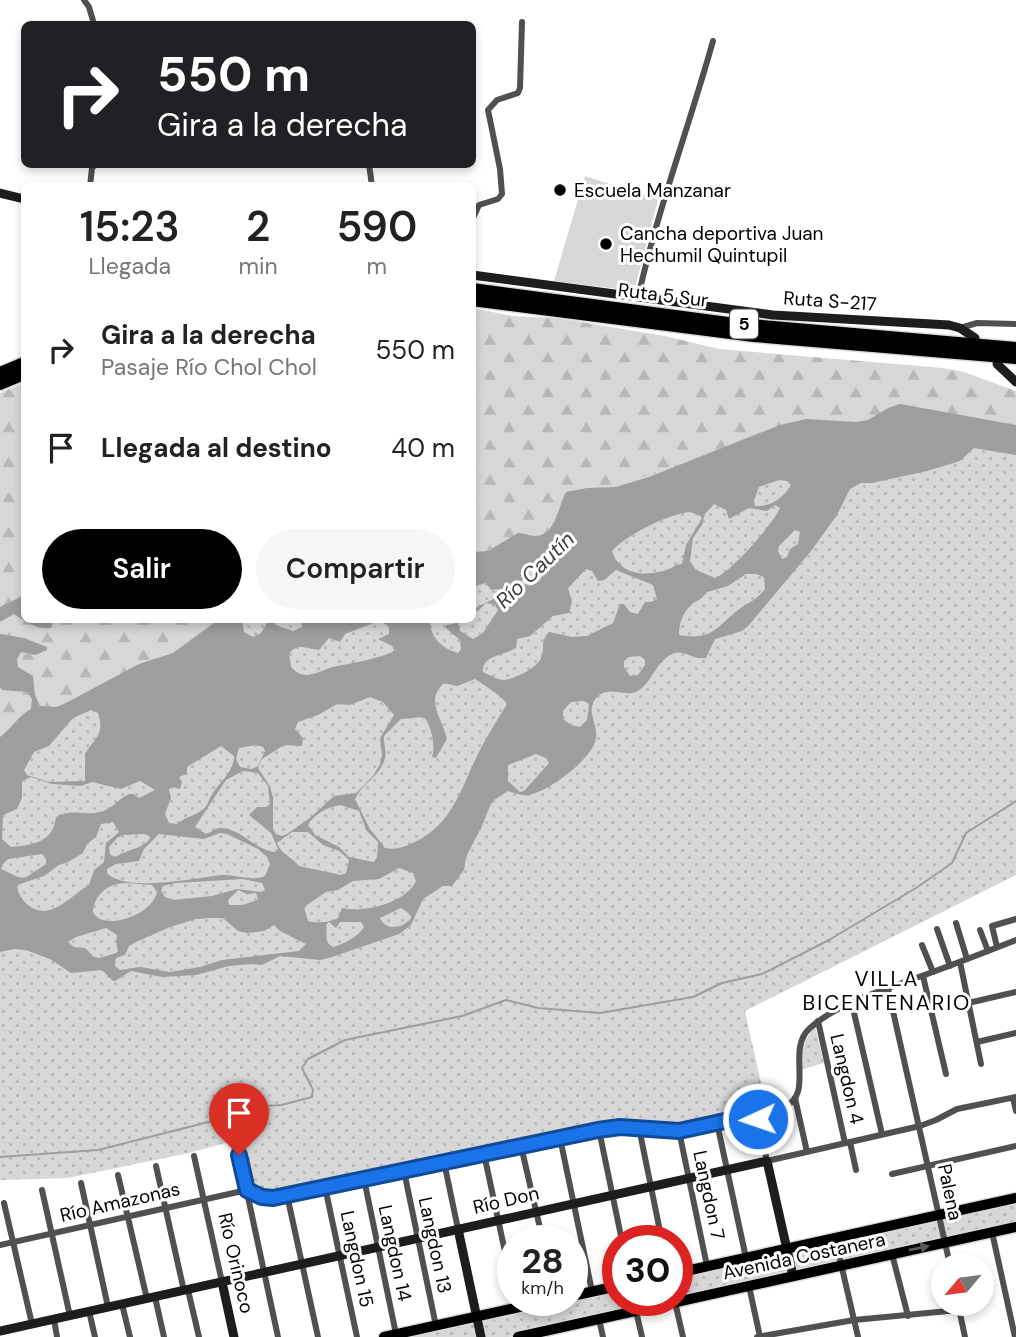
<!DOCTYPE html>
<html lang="es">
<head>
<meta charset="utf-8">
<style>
  :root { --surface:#fff; --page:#f6f6f6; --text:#222; --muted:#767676; --accent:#000 }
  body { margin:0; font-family:"DM Sans",sans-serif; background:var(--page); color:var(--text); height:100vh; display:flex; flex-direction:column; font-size:26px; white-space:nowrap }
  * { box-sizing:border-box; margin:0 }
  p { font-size:23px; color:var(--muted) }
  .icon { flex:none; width:38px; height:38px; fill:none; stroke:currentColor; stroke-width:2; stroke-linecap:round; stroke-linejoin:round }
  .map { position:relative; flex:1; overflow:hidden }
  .side { position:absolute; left:21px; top:182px; width:455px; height:441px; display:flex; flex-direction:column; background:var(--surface); border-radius:10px; box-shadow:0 4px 10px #0003 }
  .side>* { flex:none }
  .guide { position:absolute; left:21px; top:21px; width:455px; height:147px; border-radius:10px; box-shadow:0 4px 10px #0003; background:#202124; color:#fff; overflow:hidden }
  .needle { width:46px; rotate:241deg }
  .controls { position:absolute; left:931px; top:1253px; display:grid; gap:14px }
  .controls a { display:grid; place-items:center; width:63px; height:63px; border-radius:50%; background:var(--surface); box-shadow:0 4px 10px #0003; font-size:35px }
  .speed { position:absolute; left:497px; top:1225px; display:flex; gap:14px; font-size:35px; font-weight:700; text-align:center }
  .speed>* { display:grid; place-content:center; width:91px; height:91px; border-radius:50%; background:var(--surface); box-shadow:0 4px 10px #0003; line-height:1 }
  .speed small { font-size:18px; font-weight:400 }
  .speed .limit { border:10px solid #d22; background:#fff; color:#111 }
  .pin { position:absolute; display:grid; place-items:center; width:60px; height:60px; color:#fff; margin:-72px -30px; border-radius:50% 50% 50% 0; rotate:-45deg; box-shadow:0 0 7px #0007 }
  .pin .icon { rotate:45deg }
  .me { position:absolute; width:77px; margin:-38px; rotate:267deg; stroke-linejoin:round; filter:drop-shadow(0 0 5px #0008) }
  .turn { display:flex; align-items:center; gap:24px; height:147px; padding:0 21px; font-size:32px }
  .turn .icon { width:91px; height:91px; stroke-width:2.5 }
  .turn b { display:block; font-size:49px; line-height:60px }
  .eta { display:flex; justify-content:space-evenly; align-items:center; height:119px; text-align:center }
  .eta b { font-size:42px; font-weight:600; line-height:49px }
  .button { display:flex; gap:14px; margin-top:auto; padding:14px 21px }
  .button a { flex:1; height:80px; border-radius:42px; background:var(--accent); color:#fff; font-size:28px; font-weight:600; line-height:80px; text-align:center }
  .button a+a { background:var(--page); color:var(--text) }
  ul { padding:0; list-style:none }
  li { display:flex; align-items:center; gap:21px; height:98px; padding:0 21px }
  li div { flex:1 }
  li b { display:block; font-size:26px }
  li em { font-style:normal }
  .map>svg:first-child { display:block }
</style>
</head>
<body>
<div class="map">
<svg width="1016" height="1337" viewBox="0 0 1016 1337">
  <defs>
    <pattern id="grass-dots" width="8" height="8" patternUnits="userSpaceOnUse" patternTransform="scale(1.75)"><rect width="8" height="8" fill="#d7d7d7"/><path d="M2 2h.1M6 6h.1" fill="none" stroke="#b7b7b7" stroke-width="1.8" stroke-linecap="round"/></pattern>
    <pattern id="forest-firs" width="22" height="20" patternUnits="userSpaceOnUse" patternTransform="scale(1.75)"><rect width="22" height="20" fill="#d7d7d7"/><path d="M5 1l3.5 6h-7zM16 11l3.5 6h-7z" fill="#b7b7b7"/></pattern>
  </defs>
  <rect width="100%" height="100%" fill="#fff"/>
  <!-- grass -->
  <g fill="url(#grass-dots)">
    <path d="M473,338L1016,393V875L745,1011L767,1110L679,1128L620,1123L252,1198L242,1151L246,1149L244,1138L238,1140H241L243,1149L231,1152V1146L236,1140L189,1153L68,1178L0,1180V450L24,438V620H472Z"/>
    <path d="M815,1026L824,1063L800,1070C798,1054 805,1038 815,1026Z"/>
    <path d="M1016,1200V1226L677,1300V1274Z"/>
    <path d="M618,1287V1300H676L509,1337H391L558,1300H572Z"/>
  </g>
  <!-- forest -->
  <g fill="url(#forest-firs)">
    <path d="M473,308L513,316L557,318L665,336L719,349L943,368L964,372L1016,391V425L900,404L869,420L856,422L822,419L730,445L616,487L587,488L568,491L564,495L553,525L546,533L535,536L523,533L487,551L473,552Z"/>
    <path d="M24,383V595L0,607V393Z"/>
    <path d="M14,614C25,621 37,630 51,628L54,620H218L173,653L139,664L64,704L56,707L40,706L35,695L34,677L17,665V659L20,652L35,655L47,651L24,638L0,634V622Z"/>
    <path d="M0,688L3,690L27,692L32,699L31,709C18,717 12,728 0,737Z"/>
  </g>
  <!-- garden -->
  <path fill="#d7d7d7" d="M585,176L658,200L634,291L554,281Z"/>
  <!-- water -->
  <g fill="#9e9e9e" fill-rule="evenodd">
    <path d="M900,404L1016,425V455L974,448L960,461L927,471L872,483H861L850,489L837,515L811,551L749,625L742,631L715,639L706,658C693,660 685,650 675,653C657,658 652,683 638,691C624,699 607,682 594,701C587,712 598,726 596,738C594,758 548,792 528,795C521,796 515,793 508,791L494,800L490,806L482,826L466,857L464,870L452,886H443L423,899L411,925L399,934L332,957L320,960L280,956L262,965L252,964L229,966L196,975L162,977L131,971L115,981H113L102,970L71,973L50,959L26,950L14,949L0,952V737C12,728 18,716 31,709L32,699L27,692L3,690L0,688V634L24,638L47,647V650L35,655L21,652L17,659L18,667L33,676L35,695L40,706L56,707L64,704L139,664L173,653L218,620H242L244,632L253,637L261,633L269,620H272L276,625L293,631L302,627L301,620L402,622L430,620C430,637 441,648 458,653L461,649L460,640L446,628V625L454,624L457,620L460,631L473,639L483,633L498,610L495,605L486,603L478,611L473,612V609L502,595L503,592L500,589L491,590L486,583L473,587V552L488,551L518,533C525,533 528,536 535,536C556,536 558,506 566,492L587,488L616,487L649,477L780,425L806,419L856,422L868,420L888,408ZM779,480L787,481L791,485C783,498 771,507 755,506L754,500L759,487ZM714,504L726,510L729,519L749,508L767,511L775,505L780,508C773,524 731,572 715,578L696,570L690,561L693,538L702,525L705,514ZM690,512L699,515L702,518L686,545L682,564C674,564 674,568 666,570C646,577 619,575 612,551C626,535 668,514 690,512ZM795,530L800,532L798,544L790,549L787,557L782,559L778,551L779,546ZM541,563L548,568L539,581L530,586L521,583L528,567ZM586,569L592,571L598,581L604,580L616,570L653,585L657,599L651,602H645L638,614L630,612L624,604H620L613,623L587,636L572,637L549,632C539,643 546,646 541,658C537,668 515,679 504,680C498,680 489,675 483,672C482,655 503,656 516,648L517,639L530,636L553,616L569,613L572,602L568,588ZM746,574H756L764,577L765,589C758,599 748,603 738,610C716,627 713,641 679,635C679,626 681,616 689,607C695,600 700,602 707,592L728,586ZM379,621L389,626V634L378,639L392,646L394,650L391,653C373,659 356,663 337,666C320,669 306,684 291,667L289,654C297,642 307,649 319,650L329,638L340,642L345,634ZM640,656L645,660V665L638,675L630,676L624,667V661L629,657ZM475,679C484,685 502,696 507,704C496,722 484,741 475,760C460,793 450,825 415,842C404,847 398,850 385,848L370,829L355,799C362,783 381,776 385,758C387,751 383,744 384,736L401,719L424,717C431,725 436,746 432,757L436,758L447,739C443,719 424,700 444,683L457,686ZM370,697L383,702L394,715L380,738L382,755L380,764L373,776L356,793L334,796L311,817L287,834L282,836L276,834L273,829V797L269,785L258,768L262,759L284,745L302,746L303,738L295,729L298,722L318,715L337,704L350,705ZM584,701L589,704L587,720L580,727L571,725L563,719V711L571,702ZM91,710L98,713C105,735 95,737 85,754V781L49,782L27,775L24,770L34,752L49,746L73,718ZM256,745L263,747L265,751L258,766L252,769L240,767L236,759L239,748ZM221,746L234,756C234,772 219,782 211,796C208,801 208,806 202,810C194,816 185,817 177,824L169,823L165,814L171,798L169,789L172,787L180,789L182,782L179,777L187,774V767ZM536,754L546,758L549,763L524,791L520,792L508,781V765ZM243,771L258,773L268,786L270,804L266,807H257L249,815L271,833L278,849L276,852C256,851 243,830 222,828C217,827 212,832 206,834L195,827L226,780ZM31,777L52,784L81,786L92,782L121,789L140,781L155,790L139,798L133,794H129C118,799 111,810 100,812C84,816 70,808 56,817C53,843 32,845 11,847L2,839L3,815L17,809L22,798V781ZM341,805L359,811L366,830L378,842L377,857L374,862L349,857L339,847L315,835L308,825C314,814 329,806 341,805ZM113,822L119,832L106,843L104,862L94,870L89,885C71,895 50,923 28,905C22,900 17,892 17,885L44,876L59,865L68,862L83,853L87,844L96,837L101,824ZM292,832H308L323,845L339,851L349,860L346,873L341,875L299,866C292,857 281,854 277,843ZM220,833L227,834L258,849L267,857L270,864L265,876C252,882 236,874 221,875C196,878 125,893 107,873V869L116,864L139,861L144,849L159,834L204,839ZM123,835L145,834L151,837C143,850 128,848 116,857L110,855L109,847L117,838ZM42,854L46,858V864L25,878L18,877L1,869L3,864L8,859ZM399,868L413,873L416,881C406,903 364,913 342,908L338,918C332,922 315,924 308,921L304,907L326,892L338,890L353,881L379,879ZM242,879L262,883L265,890L261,892L237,889L212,896L173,900L165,897L161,891L163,886L176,883ZM126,883L152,885L157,892C152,916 102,932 93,912C94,894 109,883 126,883ZM238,890L247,894L256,893L258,900L242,905H229L228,900ZM401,908L410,914L411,918C403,929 385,931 380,918ZM209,918H223L238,931L247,933L264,931L274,925L280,931L306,944L299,951L222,960L200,967L170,972L140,967L120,970L115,966L116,958L125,955L129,946L136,942L170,927L196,919ZM329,922L336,928L340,922H361L364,927C359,936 344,944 333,947C323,942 328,933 326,925ZM106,928L117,935L116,942L118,951L116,953L100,958L94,957L85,948L74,947L68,942L76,937Z"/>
    <path d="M24,595V620H54L51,628C38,630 24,621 14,614L0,622V607Z"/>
  </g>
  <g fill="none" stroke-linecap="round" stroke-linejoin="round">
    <!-- stream -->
    <path stroke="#9e9e9e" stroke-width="2" d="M0,1157L98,1150L232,1116L264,1106L281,1105L312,1097L313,1090L302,1068L308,1059L345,1040L462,1016L506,1000L538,1008L600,1013L693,997L722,983L762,974L829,940L916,888L952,863L966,833L1016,801"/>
    <!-- primary casing -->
    <g stroke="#dbdbdb" stroke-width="13">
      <g id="primary">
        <path d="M677,1273L1016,1198"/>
        <path d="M572,1296L618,1286"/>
        <path d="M384,1337L551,1300"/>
        <path d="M518,1337L1016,1227"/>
      </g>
    </g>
    <!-- highway casing -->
    <g stroke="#dbdbdb" stroke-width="15">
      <g id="highway">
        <path d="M472,289L728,323L1016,348"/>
        <path d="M472,300L754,336L1016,358"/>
        <path d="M0,373L24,363"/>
        <path d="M0,384L24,374"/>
      </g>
    </g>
    <!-- street -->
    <g stroke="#505050" stroke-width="6">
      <path d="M84,0L89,7L94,24"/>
      <path d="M369,164L372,186"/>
      <path d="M90,186L92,168L96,164"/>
      <path d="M472,220L479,205L498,199L502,194L500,169L488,110L497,100L518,93L520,88L522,22"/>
      <path d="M638,298C657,211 689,127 713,41"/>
      <path d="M960,328L977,323L1016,324"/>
      <path d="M956,923L967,959"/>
      <path d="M937,929L950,966"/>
      <path d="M980,930L988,951"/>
      <path d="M922,945L933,972"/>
      <path d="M997,947L992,926L1016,919"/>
      <path d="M960,962L981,1064"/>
      <path d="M923,976L946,1074"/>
      <path d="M888,989L950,1265"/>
      <path d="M968,1003L1016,992"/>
      <path d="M852,1004L882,1134"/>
      <path d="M818,1021L845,1143"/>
      <path d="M977,1042L1016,1033"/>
      <path d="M795,1098L807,1152"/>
      <path d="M1013,1098L1016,1111"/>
      <path d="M757,1114L767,1161L920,1126L936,1120L957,1109L1016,1097"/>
      <path d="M717,1123L746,1258"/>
      <path d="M639,1128L662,1241"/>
      <path d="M599,1130L622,1241"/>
      <path d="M679,1131L707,1266"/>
      <path d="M560,1138L592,1291"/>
      <path d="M850,1142L856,1170"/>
      <path d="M521,1146L543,1241"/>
      <path d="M484,1154L513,1289"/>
      <path d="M239,1155L278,1337"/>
      <path d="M194,1156L222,1282"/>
      <path d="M444,1162L458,1229"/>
      <path d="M156,1166L184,1291"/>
      <path d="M404,1171L436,1326"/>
      <path d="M892,1174L1016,1146"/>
      <path d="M118,1175L147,1299"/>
      <path d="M364,1179L396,1334"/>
      <path d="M81,1183L108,1307"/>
      <path d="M325,1187L357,1337"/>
      <path d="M42,1190L70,1316"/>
      <path d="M287,1195L318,1337"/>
      <path d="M4,1203L32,1324"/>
      <path d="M992,1232L1015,1337"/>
      <path d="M835,1238L858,1337"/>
      <path d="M0,1245L247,1190L262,1197L273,1198L599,1130L620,1127L679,1131L783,1108C816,1094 785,1050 810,1028C838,1003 881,991 916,978C950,966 983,953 1016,940"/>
      <path d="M892,1254L908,1316"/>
      <path d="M749,1286L760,1337"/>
      <path d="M188,1290L199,1337"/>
      <path d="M155,1297L164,1337"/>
      <path d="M675,1302L683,1337"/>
      <path d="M122,1304L130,1337"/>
      <path d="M958,1304L965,1337"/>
      <path d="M89,1311L95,1337"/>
      <path d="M636,1311L642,1337"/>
      <path d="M54,1319L57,1337"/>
      <path d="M599,1319L603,1337"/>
      <path d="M757,1337L854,1320L959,1310"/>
    </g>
    <!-- secondary -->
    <g stroke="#1d1d1d" stroke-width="9">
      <path d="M0,193L24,199"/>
      <path d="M472,275L773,315L949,325L960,328L975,338"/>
      <path d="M997,364L1016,382"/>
      <path d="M458,1229L481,1337"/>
      <path d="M222,1282L234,1337"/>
      <path d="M0,1331L767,1161L793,1276"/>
    </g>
    <!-- primary -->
    <use href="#primary" stroke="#000" stroke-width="10"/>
    <!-- highway -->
    <use href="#highway" stroke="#000" stroke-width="12"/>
  </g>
  <!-- one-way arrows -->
  <defs><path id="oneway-solid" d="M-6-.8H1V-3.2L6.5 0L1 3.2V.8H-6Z" transform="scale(1.75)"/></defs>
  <use fill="#595959" href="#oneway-solid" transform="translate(919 1248) rotate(-12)"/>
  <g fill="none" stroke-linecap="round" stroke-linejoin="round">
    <!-- route casing -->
    <g stroke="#114b97" stroke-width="18">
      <path id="route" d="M239,1155L247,1190L262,1197L273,1198L598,1130L620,1127L679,1131L757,1114L758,1119"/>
    </g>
    <!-- route -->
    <use href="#route" stroke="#1a73e8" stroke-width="12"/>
  </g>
  <!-- markers -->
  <g fill="#000" stroke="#fff" stroke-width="2.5">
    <circle cx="560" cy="190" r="7"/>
    <circle cx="606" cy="244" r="7"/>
  </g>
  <g text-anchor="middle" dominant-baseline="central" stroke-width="6" stroke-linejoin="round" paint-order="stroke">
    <!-- shield labels -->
    <rect fill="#fff" stroke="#4c4c4c" stroke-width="2" x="730" y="309.5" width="28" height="29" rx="5"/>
    <g font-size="18" font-weight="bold" fill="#000">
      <text x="744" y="324">5</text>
    </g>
    <!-- poi labels -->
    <g font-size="19" fill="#000" stroke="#fff" text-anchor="start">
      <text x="574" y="190">Escuela Manzanar</text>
      <text x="620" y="233">Cancha deportiva Juan<tspan x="620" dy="22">Hechumil Quintupil</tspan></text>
    </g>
    <!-- street labels -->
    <g font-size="19" fill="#000" stroke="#fff">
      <text transform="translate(663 295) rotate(7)">Ruta 5 Sur</text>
      <text transform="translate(830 301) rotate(4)">Ruta S-217</text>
      <text transform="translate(847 1079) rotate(77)">Langdon 4</text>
      <text transform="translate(950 1192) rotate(78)">Palena</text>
      <text transform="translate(709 1195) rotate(78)">Langdon 7</text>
      <text transform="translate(506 1200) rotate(-13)">Río Don</text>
      <text transform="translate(120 1202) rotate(-13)">Río Amazonas</text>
      <text transform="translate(435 1245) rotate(78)">Langdon 13</text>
      <text transform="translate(395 1253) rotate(78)">Langdon 14</text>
      <text transform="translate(804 1256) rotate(-12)">Avenida Costanera</text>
      <text transform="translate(357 1259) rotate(78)">Langdon 15</text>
      <text transform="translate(236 1263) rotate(77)">Río Orinoco</text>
    </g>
    <!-- water labels -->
    <g font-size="21" font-style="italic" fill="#3f3f3f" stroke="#fff">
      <text transform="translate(535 570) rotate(-44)">Río Cautín</text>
    </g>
    <!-- neighbourhood labels -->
    <g font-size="21" letter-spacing="2" fill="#000" stroke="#fff">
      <text x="887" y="979">VILLA<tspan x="887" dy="24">BICENTENARIO</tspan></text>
    </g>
  </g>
</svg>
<div class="controls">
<a><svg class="needle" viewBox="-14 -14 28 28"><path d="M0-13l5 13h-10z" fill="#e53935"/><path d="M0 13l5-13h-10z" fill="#767676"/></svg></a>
</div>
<div class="speed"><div>28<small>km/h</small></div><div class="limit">30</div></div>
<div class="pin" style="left:239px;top:1155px;background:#d93025"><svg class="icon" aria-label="arrive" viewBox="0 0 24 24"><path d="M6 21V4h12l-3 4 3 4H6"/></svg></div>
<svg class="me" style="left:758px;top:1119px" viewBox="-20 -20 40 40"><circle r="17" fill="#1a73e8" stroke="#fff" stroke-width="3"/><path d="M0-11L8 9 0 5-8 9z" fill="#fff"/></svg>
<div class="guide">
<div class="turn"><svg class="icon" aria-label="right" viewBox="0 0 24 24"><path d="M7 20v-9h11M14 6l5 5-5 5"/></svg><div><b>550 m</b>Gira a la derecha</div></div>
</div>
<section class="side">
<div class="eta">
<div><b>15:23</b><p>Llegada</p></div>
<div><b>2</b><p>min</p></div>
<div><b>590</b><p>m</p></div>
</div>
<ul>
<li><svg class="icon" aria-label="right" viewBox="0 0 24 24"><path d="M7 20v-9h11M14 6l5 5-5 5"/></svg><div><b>Gira a la derecha</b><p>Pasaje Río Chol Chol</p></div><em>550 m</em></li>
<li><svg class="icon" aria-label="arrive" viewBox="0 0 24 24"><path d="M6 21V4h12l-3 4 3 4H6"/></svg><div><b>Llegada al destino</b></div><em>40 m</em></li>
</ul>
<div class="button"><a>Salir</a><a>Compartir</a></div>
</section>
</div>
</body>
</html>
